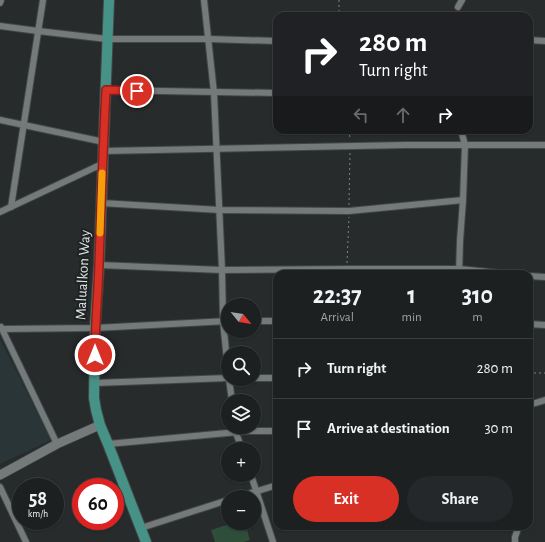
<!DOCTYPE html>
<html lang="en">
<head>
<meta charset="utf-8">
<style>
  :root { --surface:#1d2021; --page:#25282a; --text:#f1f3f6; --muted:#a0a3a5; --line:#3b3e3f; --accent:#d93025 }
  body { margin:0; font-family:"Alegreya Sans",sans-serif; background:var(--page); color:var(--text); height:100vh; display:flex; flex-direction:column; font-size:15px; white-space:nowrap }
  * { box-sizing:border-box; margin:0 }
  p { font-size:13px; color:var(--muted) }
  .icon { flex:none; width:22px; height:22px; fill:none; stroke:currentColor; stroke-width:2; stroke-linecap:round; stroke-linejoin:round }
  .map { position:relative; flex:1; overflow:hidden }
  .drawer { position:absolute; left:273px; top:270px; width:260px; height:260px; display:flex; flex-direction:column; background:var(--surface); border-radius:12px; box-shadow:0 1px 3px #0004,0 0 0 1px var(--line) }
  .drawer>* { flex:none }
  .guide { position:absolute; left:273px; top:12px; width:260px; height:122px; border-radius:12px; box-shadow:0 1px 3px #0004,0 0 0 1px var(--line); background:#202124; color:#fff; overflow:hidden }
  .needle { width:26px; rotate:120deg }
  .fabs { position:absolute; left:221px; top:298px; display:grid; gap:8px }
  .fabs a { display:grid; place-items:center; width:40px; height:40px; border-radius:50%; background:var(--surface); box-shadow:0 1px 3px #0004,0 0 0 1px var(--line); font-size:20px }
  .speed { position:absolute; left:12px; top:478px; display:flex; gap:8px; font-size:20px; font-weight:700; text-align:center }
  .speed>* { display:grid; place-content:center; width:52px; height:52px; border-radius:50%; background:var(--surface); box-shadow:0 1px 3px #0004,0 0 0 1px var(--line); line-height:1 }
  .speed small { font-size:10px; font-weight:400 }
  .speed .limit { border:6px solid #d22; background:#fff; color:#111 }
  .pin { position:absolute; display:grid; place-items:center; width:34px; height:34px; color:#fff; margin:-17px; border:2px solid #fff; border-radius:50%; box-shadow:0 1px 4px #0007 }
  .me { position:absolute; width:44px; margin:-22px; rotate:0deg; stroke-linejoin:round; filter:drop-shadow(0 0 3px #0008) }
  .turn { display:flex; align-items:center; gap:14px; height:84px; padding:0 20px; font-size:18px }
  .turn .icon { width:52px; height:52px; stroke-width:2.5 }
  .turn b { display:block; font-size:28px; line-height:34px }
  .lanes { display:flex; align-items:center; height:38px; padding:0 20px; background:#0003; justify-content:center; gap:20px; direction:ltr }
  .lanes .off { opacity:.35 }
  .eta { display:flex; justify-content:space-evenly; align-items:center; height:68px; text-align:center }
  .eta b { font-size:24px; font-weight:700; line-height:28px }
  .cta { display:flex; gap:8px; margin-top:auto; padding:8px 20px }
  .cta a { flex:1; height:46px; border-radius:24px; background:var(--accent); color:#fff; font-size:16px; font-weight:700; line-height:46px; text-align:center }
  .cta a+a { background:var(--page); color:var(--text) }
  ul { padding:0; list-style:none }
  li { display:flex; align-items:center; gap:12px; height:60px; padding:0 20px; border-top:1px solid var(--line) }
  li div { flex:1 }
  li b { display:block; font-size:15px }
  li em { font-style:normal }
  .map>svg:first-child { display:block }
</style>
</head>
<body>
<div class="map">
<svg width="545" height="542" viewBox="0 0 545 542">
  <rect width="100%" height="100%" fill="#272b2c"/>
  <!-- built -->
  <path fill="#293536" d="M0,339L51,440L0,464Z"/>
  <!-- green -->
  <path fill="#2e4e3a" d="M233,523H245L250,540L244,542H215L211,530Z"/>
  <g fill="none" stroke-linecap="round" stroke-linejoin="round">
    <!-- minor casing -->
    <g stroke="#424646" stroke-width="8">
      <g id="minor">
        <path d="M204,0L214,93L222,270L223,321L228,371"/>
        <path d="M0,3L1,0"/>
        <path d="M458,7L462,0"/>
        <path d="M0,26L38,31L107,39H209L277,41"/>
        <path d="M529,40L545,41"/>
        <path d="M106,90L277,93"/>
        <path d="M0,120L104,142"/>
        <path d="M103,151L406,145H545"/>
        <path d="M101,203L220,210L349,211L463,200"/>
        <path d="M11,207L43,0"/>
        <path d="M0,212L102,164"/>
        <path d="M99,265L222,270L347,269H459L510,274"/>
        <path d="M459,274L460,241L463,200L465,145L461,130"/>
        <path d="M529,276L545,277"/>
        <path d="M254,321H277"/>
        <path d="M529,324L545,325"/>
        <path d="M1,327L57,444"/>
        <path d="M2,329L95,328L228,321"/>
        <path d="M254,378H277"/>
        <path d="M229,379L232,401"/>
        <path d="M95,383L228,378"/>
        <path d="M529,405L545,400"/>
        <path d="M235,427L236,433L242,449"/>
        <path d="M108,444L249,431H277"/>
        <path d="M251,475L273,542"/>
        <path d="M0,487L26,542"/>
        <path d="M238,497L277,485"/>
        <path d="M141,528L228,500"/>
        <path d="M515,542V537L519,526"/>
      </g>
    </g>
    <!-- secondary casing -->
    <g stroke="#424646" stroke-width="10">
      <path id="secondary" d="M0,475L57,444L100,425"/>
    </g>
    <!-- primary casing -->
    <g stroke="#424646" stroke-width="12">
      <path id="primary" d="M109,0L99,265L95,328L94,398L96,410L100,425L108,444L146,542"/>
    </g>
    <!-- path -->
    <g stroke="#808485" stroke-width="1" stroke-dasharray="2 3" stroke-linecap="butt">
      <path d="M339,0V16"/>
      <path d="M459,13L460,16"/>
      <path d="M349,130L350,139"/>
      <path d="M349,205L350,153"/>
      <path d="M347,263L349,217"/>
      <path d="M529,373H545"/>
    </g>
    <!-- minor -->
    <use href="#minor" stroke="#74797a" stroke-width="6"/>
    <!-- secondary -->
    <use href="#secondary" stroke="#74797a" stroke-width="9"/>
    <!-- primary -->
    <use href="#primary" stroke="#479286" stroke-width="10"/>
  </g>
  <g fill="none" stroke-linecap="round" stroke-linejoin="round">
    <!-- route casing -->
    <g stroke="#8d1f18" stroke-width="10">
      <path id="route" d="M95,355C95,325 98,295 99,264C101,206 103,148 106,90L137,91"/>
    </g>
    <!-- route -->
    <use href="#route" stroke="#d93025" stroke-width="7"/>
    <!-- slow -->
    <path stroke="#f59e0b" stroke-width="7" d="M100,233L102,173"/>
  </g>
  <g text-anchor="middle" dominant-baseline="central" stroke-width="4" stroke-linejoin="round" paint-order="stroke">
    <!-- street labels -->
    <g font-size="15" fill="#e1e4e4" stroke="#1d2222">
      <text transform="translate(83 275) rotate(-87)">Malualkon Way</text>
    </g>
  </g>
</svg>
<div class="fabs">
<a><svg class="needle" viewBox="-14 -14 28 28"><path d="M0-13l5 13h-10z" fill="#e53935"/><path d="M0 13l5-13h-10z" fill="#a0a3a5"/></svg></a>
<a><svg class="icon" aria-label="search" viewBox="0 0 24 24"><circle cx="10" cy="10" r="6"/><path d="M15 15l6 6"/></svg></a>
<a><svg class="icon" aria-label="layers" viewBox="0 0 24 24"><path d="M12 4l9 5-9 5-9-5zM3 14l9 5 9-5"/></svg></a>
<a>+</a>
<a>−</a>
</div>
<div class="speed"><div>58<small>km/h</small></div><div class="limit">60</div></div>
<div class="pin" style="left:137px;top:91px;background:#d93025"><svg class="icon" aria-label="arrive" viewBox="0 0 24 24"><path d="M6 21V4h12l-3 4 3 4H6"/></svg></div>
<svg class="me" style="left:95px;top:355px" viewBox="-20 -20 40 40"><circle r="17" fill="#d93025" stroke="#fff" stroke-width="3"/><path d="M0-11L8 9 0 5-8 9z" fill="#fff"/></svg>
<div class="guide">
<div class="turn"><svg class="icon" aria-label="right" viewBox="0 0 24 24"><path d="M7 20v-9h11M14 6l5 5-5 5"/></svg><div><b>280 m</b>Turn right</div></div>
<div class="lanes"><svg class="icon off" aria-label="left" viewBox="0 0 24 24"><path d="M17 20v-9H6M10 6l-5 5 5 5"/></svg><svg class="icon off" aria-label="ahead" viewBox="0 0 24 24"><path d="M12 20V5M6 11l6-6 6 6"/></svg><svg class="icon" aria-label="right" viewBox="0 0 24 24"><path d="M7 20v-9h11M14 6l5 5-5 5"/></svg></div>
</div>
<section class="drawer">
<div class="eta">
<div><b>22:37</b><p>Arrival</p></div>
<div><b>1</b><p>min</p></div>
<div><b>310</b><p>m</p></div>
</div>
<ul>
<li><svg class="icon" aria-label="right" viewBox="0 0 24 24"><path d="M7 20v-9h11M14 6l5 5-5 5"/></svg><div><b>Turn right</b></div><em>280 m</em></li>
<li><svg class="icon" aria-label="arrive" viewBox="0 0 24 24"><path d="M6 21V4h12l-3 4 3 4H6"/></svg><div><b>Arrive at destination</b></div><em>30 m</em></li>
</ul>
<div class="cta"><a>Exit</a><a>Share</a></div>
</section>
</div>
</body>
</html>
